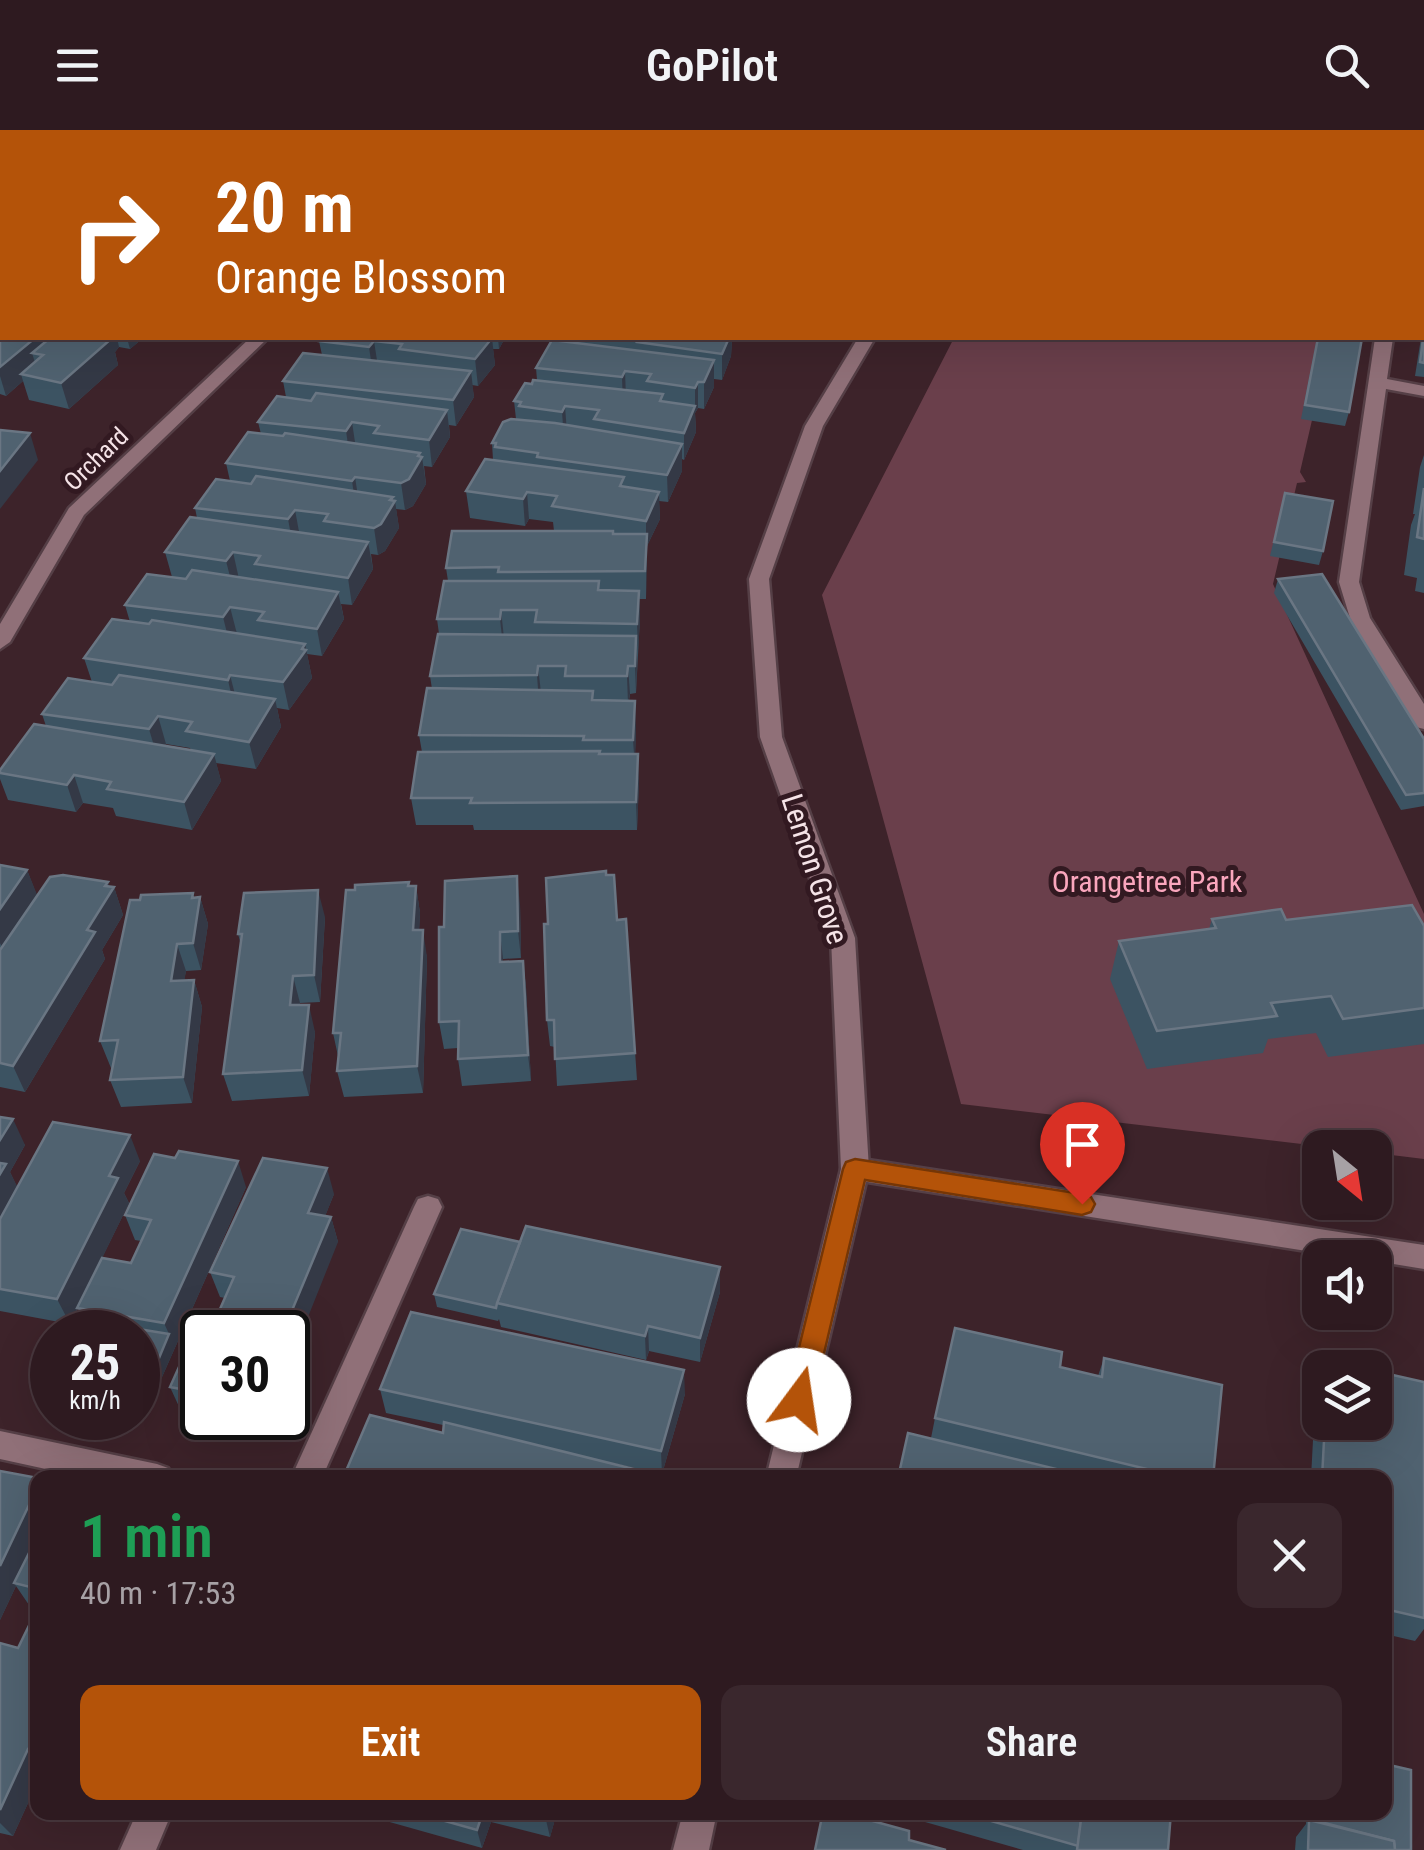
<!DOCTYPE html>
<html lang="en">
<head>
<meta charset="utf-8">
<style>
  :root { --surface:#2e1a20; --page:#3a272d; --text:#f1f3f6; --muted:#a7a1a5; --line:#49383e; --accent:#b45309 }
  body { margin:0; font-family:"Roboto Condensed",sans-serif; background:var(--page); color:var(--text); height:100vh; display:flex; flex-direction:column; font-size:38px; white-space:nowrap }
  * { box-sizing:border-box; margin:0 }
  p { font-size:32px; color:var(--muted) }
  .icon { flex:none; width:55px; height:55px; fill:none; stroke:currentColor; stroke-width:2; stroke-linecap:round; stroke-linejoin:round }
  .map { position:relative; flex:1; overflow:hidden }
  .sheet { position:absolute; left:30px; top:1340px; width:1362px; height:350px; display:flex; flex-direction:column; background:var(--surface); border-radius:20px; box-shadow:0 10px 40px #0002,0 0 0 2px var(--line) }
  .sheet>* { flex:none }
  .guide { position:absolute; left:0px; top:0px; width:1425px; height:210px; box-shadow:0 10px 40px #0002,0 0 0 2px var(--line); background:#b45309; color:#fff; overflow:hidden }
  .needle { width:65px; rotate:150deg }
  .buttons { position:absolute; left:1302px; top:1000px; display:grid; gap:20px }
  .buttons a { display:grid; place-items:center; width:90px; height:90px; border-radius:20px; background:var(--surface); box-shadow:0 10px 40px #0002,0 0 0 2px var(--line); font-size:50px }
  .speed { position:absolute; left:30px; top:1180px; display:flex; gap:20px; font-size:50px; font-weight:700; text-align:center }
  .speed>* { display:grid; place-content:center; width:130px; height:130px; border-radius:50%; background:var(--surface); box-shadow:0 10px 40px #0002,0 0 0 2px var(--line); line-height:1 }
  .speed small { font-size:25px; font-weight:400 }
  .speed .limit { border:5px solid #111; border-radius:15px; background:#fff; color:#111 }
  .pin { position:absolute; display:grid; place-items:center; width:85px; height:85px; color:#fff; margin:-102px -42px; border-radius:50% 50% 50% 0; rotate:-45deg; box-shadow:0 0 10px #0007 }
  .pin .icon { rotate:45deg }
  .me { position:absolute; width:110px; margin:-55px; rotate:14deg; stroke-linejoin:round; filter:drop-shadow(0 0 8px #0008) }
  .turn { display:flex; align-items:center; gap:35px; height:210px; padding:0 50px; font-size:45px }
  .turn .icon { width:130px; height:130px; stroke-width:2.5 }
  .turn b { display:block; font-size:70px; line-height:85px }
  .round { display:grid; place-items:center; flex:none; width:105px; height:105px; border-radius:20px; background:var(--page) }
  .head { display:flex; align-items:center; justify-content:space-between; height:170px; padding:0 50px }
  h1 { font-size:60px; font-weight:600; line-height:75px; color:#1e9e55 }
  .button { display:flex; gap:20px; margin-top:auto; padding:20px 50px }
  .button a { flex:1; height:115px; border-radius:20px; background:var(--accent); color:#fff; font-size:40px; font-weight:600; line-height:115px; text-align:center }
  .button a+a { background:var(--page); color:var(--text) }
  header { display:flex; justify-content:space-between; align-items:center; height:130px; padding:0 50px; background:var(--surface); font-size:45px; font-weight:600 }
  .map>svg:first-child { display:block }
</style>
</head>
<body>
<header><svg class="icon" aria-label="menu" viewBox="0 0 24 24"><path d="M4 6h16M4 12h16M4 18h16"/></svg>GoPilot<svg class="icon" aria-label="search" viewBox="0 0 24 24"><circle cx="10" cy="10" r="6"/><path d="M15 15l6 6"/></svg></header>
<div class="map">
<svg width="1424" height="1720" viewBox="0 0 1424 1720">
  <rect width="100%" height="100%" fill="#3d232a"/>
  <!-- green -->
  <path fill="#6a3f4b" d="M954,208H1331L1300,342L1306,352L1297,353L1273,454L1424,784V1029L1375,1023V1018L1327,1017L961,974L822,465Z"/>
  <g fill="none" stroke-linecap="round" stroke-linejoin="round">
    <!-- service casing -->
    <g stroke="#553f46" stroke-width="5">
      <g id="service">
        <path d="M1029,0H1061L1062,2H1030Z"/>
        <rect x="1422" y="99" width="2" height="10"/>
        <path d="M1375,208H1393L1387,249L1424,256V266L1386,259L1359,452L1370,488L1424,574V599L1416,597L1350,488L1339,452Z"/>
        <path d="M428,1066L438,1069L442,1077L322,1348H291L414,1077L418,1069Z"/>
        <path d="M0,1301L157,1334L168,1338L172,1348H87L0,1329Z"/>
        <path d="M137,1682H172L156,1720H120Z"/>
      </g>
    </g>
    <!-- minor casing -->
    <g stroke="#553f46" stroke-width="5">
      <g id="minor">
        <path d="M250,208H268L84,385L10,512L0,519V494L69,378Z"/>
        <path d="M858,208H875L823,296L769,449L782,607L855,808L869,1039L796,1348H766L841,1039L831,808L760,607L749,449L805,296Z"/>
        <path d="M683,1682H717L709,1720H673Z"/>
      </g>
    </g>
    <!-- tertiary casing -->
    <g stroke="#553f46" stroke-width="5">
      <path id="tertiary" d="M855,1028L1424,1115V1139L1375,1131V1128H1351L855,1050L845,1047L841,1039L845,1031Z"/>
    </g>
    <!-- service -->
    <use href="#service" fill="#907078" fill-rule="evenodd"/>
    <!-- minor -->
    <use href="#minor" fill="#907078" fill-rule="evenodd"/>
    <!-- tertiary -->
    <use href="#tertiary" fill="#907078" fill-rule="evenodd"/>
  </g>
  <!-- wall -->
  <g fill="#3c5362" fill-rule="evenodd">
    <path d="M0,0H54V2H2V127L0,126Z"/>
    <path d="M477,0H516L515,2Z"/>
    <path d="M527,0H573L572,2H527Z"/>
    <path d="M595,0H639L638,2H595Z"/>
    <path d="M648,0H701L700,2H648Z"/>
    <path d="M711,0H761L760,2H711Z"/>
    <rect x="768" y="0" width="50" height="2"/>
    <path d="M1131,0H1211L1210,2H1151Z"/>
    <path d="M0,136L2,137V208H143L130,219L119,217L115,222L118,235L69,279L29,270L23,251L6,266L0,264Z"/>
    <path d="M1424,185V247L1415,246L1421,208H1422Z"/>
    <path d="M322,208H505L499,219H493L495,235L478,256L472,255L474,267L456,296L449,295L450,307L432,337L424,336L426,354L413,376L405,380L396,379L399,398L385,421L378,425L371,424L373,439L352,475L341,474L344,489L322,526L307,524L312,548L289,580L277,578L281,597L256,639L216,633L221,651L192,700L116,686L113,678L83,673L76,682L8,670L0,649V640L46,596L42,584L92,552L84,528L130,492L125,475L172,447L165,422L197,388L195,378L230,351L226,333L261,304L258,292L286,267L283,251L322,225L319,211ZM166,614L190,618L191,620L164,616Z"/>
    <path d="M562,208H732L731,226L722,250L714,249V257L704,279L698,278L695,283L696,302L684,330L682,329V341L668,372L659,371L660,389L647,416L646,469H639L640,488L636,563L630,564L629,571L636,598L635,624L639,652L637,700H474L473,695H416L411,668L422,622L419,605L432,559L430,546L439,504L437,489L448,451L446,438L554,401L553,392L529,389L525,396L470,388L466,361L493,330L492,313L516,289L514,271L532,254L537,250L536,238L563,211Z"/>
    <path d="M1317,208H1362L1349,282L1345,296L1301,289Z"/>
    <path d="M1424,325V463L1415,461L1417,448L1404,445L1411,395L1415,384H1413L1420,337Z"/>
    <path d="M1285,363L1323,421L1319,435L1270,426Z"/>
    <path d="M1278,449L1424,609V676L1401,680L1274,463Z"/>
    <path d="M0,735L27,740L37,766L109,756L114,757L123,785L102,820L105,829L25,962L0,957Z"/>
    <path d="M409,752V756H416L420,783L419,800L427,827L423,963L344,967L337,941L338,926L333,903L355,760Z"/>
    <path d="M193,763L194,767H200L208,794L201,840L186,841L184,850H194L202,877L192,973L121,977L110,950L113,938H111L100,911Z"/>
    <path d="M520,774L521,828L503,829V832L523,831L526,857L531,951L462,956L458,929V918L444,919L439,892L444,797Z"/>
    <path d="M325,787L320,872L300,873V875L315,902L309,966L232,971L223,944L241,815L238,804Z"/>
    <path d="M626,789L637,950L557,956L555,917L550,916L547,890L617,790Z"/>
    <path d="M1212,789L1424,796V914L1328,927L1316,903L1268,909L1263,923L1147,939L1110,849L1119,811L1209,799Z"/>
    <path d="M0,987L25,1015L10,1042L17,1057L140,1031L124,1063L129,1073L94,1144L131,1133L141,1111L135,1110L125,1085L246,1057L147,1281L138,1280V1202L83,1190L78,1178L70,1194L0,1181Z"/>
    <path d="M334,1064L325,1086L331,1087L338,1112L225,1168L220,1167L210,1142Z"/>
    <path d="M720,1162L700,1232L649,1221L646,1230L501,1197L499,1189L498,1191L437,1177L434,1164Z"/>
    <path d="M202,1202V1285L181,1281L170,1257Z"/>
    <path d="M1104,1228L1213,1348H898L931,1308L935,1288L1060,1237L1098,1246Z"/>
    <path d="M1424,1252V1499L1415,1511L1385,1504V1348H1311L1315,1272L1320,1262V1292H1375Z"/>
    <path d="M380,1259L685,1264L662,1344L585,1327L443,1303V1295L386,1283Z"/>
    <path d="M215,1288H267L263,1297Z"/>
    <path d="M0,1341L38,1348V1651L13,1706L0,1703V1513L18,1518L37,1477L29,1475L16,1456L0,1490Z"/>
    <path d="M354,1682H557L550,1707L491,1692L482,1718Z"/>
    <path d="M890,1682H1171L1168,1720H1023Z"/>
    <path d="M1306,1682H1385L1411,1720H1295L1296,1707L1306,1694Z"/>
  </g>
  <!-- shaded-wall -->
  <g fill="#343946">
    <path d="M20,0H54V2H16Z"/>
    <path d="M35,208H73L43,225L32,223L37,239L21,244L23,251L6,266L0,246V237Z"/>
    <path d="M97,208H117L119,217L115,222L118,235L69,279L61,253Z"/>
    <path d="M127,208H143L130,219Z"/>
    <path d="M492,208L495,235L478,256L475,229Z"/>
    <path d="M498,208H505L499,219Z"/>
    <path d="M729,208H732L731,226L722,250V224Z"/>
    <path d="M374,211L378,237L373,244L369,217Z"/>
    <path d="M714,230V257L704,279V252Z"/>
    <path d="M471,241L474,267L456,296L453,270Z"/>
    <path d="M625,241L626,268L623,274L622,247Z"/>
    <path d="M698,252V278L695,283L696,302L684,330V303L695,276V258Z"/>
    <path d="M565,276L567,303L564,308L562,282Z"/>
    <path d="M447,280L450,307L432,337L429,310Z"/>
    <path d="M352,292L356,319L350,328L346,301Z"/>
    <path d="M30,303L38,330L0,379V341Z"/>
    <path d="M682,314V341L668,372L667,345Z"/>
    <path d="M420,323L421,329L422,327L426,354L413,376L405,380L401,353Z"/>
    <path d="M355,347L359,373L356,378L352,351Z"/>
    <path d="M527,362L529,389L525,396L523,369Z"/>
    <path d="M659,362L660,389L647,416L646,469V391Z"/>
    <path d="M393,367L394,373L395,371L399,398L385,421L378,425L374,398Z"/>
    <path d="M295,380L300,407L293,416L288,389Z"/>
    <path d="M368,412L373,439L352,475L348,448Z"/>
    <path d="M233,422L239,449L233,458L226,431Z"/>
    <path d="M639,461L640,488L638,521L637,494Z"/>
    <path d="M338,462L344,489L322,526L317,499Z"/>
    <path d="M230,477L237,504L230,515L223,487Z"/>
    <path d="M501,480L504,508L503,516L500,489Z"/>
    <path d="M636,506L637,533L636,563L635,536Z"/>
    <path d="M305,514L312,548L289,580L283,552Z"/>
    <path d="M538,536L541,563L539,572L537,545Z"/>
    <path d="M628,536L630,564L628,573L627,546Z"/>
    <path d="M230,545L237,572L234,577L228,550Z"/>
    <path d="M275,569L281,597L256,639L249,612Z"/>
    <path d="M635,571L636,598L635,637L633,610Z"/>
    <path d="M158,586L166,614L157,626L149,599Z"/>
    <path d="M214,624L221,651L192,700L184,672Z"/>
    <path d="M638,624L639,652L637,700L636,672Z"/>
    <path d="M74,645L83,673L76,682L67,655Z"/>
    <path d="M27,740L38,767L3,819L0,813V779Z"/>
    <path d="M517,746L520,774L521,828L518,801Z"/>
    <path d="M108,752L111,762L114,757L123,785L102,820L105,829L25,962L13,936L87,800Z"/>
    <path d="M416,756L420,783L418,827L413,800Z"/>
    <path d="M318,760L325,787L320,872L314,845Z"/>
    <path d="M193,763L198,780L200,767L208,794L201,840L193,813Z"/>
    <path d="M423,800L427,827L423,963L417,936Z"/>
    <path d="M500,802L503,829V859L500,832Z"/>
    <path d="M177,814L186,841L180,878L171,851Z"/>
    <path d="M523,831L526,857L531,951L528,925Z"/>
    <path d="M293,846L300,873L297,902L290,875Z"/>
    <path d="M194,850L202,877L192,973L183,947Z"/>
    <path d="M309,875L315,902L309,966L302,940Z"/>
    <path d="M13,989L25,1015L10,1042L19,1060L0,1094V1010Z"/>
    <path d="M130,1005L140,1031L124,1063L129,1073L70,1194L57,1169L109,1046Z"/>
    <path d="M238,1031L246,1057L147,1281L142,1269L169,1204L164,1193Z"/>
    <path d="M327,1038L334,1064L316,1109L308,1083Z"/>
    <path d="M331,1087L338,1112L288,1237V1202H283Z"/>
    <path d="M720,1137V1162L700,1232V1208Z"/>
    <path d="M648,1196L649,1221L646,1230L645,1206Z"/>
    <path d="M684,1240L685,1264L662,1344L661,1321Z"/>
    <path d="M260,1288H267L263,1297Z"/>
    <path d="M38,1356V1409L14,1453L16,1456L0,1490V1436Z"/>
    <path d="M28,1619L38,1631V1651L13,1706L0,1693V1680Z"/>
    <path d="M483,1682H489L491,1692L482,1718L477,1700Z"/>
    <path d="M548,1682H557L550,1707L546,1690Z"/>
  </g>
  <!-- building -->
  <g fill="#506270" stroke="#6a7683" stroke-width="2.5">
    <path d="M0,0H20L16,2H2V12L0,14Z"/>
    <path d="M834,0H878V2H833Z"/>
    <path d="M1339,0H1424V16H1422V2H1340Z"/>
    <path d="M2,23V64L0,66V25Z"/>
    <path d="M2,78V103L0,102V80Z"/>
    <path d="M0,136L2,137V167H0Z"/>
    <path d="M2,184V208H35L0,237V186Z"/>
    <path d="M1424,201V233L1420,232Z"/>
    <path d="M50,208H106L111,209L61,253L21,244L43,225L32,223Z"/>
    <path d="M322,208H492L475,229L399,219L402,214L374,211L369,217L319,211Z"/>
    <path d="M639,208H729L722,224L637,212Z"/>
    <path d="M1318,208H1362L1349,282L1305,275Z"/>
    <path d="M552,210L714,230L704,252H698L695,258L647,251L651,244L625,241L622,247L536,238Z"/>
    <path d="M303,223L471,241L453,270L283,251Z"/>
    <path d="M533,250L663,264L660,271L695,276L684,303L594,289L599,280L565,276L562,282L519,276L521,272L514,271L525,253L532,254Z"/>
    <path d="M316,263L447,280L429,310L374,303L379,296L352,292L346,301L258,292L277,266L311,271Z"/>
    <path d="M511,289L555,293L682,314L667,345L537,327L538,323L495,317L496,313H492L503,292Z"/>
    <path d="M0,300L30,303L0,341Z"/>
    <path d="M248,302L283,306L285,303L420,323L418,326L422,327L409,349L401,353L355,347L352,351L226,333Z"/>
    <path d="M485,329L624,347L620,356L659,362L646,391L552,376L557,366L527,362L523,369L466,361Z"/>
    <path d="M256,346L393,367L390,370L395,371L381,394L374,398L324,391L328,384L295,380L288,389L195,378L216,349L251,354Z"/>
    <path d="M1424,358V409L1417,407Z"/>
    <path d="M1285,363L1333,371L1323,421L1274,412Z"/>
    <path d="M190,387L368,412L348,448L255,434L260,426L233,422L226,431L165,422Z"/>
    <path d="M452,401H613V404H647L645,441L498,442L499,437L446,438Z"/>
    <path d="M192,440L338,462L317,499L258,490L264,482L230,477L223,487L125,475L147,444L186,449Z"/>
    <path d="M1322,444L1424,609V663L1406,665L1278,449Z"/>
    <path d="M444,451H599L598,460L639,461L637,494L535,492L537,480H501L500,489H437Z"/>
    <path d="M112,489L149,494L152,490L305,514L302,519L306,520L283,552L230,545L228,550L84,528Z"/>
    <path d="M438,504L636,506L635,536H628L627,546H565L566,536H538L537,545L430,546Z"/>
    <path d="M119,545L275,569L249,612L186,601L192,592L158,586L149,599L42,584L68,548L112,555Z"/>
    <path d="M427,558L593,561L592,570L635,571L633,610H583L584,606L419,605Z"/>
    <path d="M34,594L214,624L184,672L107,659L111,652L74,645L67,655L0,643V640Z"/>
    <path d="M600,621L599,624H638L636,672L470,673L472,668H411L418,622Z"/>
    <path d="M0,735L27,740L0,779Z"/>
    <path d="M606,741V745H614L617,790L626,789L635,923L555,929L554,890H547L544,794H548L546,748Z"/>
    <path d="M63,745L108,752L105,756L114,757L87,800L95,802L13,936L0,933V820L50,747Z"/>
    <path d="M517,746L518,801L500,802V832L523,831L528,925L458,929L459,891L439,892V797H444L445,751Z"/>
    <path d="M409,752L408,756H416L413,800H423L417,936L337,941L341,903H333L346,760H355V755Z"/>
    <path d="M318,760L314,845L293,846L290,875H309L302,940L223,944L242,804H238L244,763Z"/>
    <path d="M193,763L192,768L200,767L193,813L177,814L171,851L194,850L183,947L110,950L118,910L100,911L130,770H140L141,765Z"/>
    <path d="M1412,775L1424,796V878L1343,889L1331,866L1271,873L1277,886L1157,901L1119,811L1216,798L1212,789L1281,779L1286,790Z"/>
    <path d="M0,987L13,989L0,1010Z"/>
    <path d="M53,992L130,1005L109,1046L118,1048L57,1169L0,1159V1089Z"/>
    <path d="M179,1021L238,1031L164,1193L77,1178L102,1128L131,1133L151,1090L125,1085L154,1024L175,1028Z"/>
    <path d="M263,1028L327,1038L308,1083L331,1087L283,1202H210L234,1147L210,1142Z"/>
    <path d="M0,1033L6,1034L0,1044Z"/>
    <path d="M526,1096L720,1137L700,1208L648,1196L645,1206L497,1173Z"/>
    <path d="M461,1099L520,1112L497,1173L496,1178L434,1164Z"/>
    <path d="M411,1182L684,1240L661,1321L380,1259Z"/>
    <path d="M83,1190L169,1204L142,1269L138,1268V1202H77Z"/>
    <path d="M955,1198L1062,1222L1060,1237L1102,1247L1104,1228L1222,1255L1213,1348H1184L935,1288Z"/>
    <path d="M195,1201L204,1202L202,1263L170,1257Z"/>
    <path d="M1375,1241L1424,1252V1488L1385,1479V1348H1322L1325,1292H1375Z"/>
    <path d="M370,1285L443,1303L444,1292L666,1347L343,1348Z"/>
    <path d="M908,1303L1093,1348H898Z"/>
    <path d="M0,1341L38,1348V1356L0,1436Z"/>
    <path d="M38,1405V1459L14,1453Z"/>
    <path d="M38,1477V1621L28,1619L0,1680V1513L18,1518Z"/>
    <path d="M1385,1634L1411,1640V1720H1395L1394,1711L1313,1690V1682H1385Z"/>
    <path d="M413,1682H483L477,1700Z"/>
    <path d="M519,1682H548L546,1690Z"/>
    <path d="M823,1682H840L909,1701V1710L946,1720H815Z"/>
    <path d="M960,1682H1082L1078,1716Z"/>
    <path d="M1082,1682H1171L1168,1720H1077Z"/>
    <path d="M1309,1690L1394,1711L1395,1720H1308Z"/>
  </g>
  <!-- route -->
  <path fill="#b45309" stroke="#753606" stroke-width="2.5" d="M855,1029L1082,1064L1091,1067L1095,1074L1091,1082L1082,1085L865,1050L813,1270L809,1279L799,1282L790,1279L786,1270L843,1039L846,1032Z"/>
  <g text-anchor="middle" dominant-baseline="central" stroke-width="10" stroke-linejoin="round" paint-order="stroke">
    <!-- far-street labels -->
    <g font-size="25" fill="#f5e3e7" stroke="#321921">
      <text transform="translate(96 329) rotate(-44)">Orchard</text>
    </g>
    <!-- street labels -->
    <g font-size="30" fill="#f5e3e7" stroke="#321921">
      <text transform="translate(815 739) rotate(72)">Lemon Grove</text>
    </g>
    <!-- park labels -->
    <g font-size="30" fill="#faa6bd" stroke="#321921">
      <text x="1147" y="751">Orangetree Park</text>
    </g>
  </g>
</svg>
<div class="buttons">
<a><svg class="needle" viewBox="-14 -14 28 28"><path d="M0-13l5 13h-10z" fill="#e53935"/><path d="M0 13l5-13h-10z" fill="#a7a1a5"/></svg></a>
<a><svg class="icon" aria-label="sound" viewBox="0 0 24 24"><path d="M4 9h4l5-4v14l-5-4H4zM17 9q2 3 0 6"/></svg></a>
<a><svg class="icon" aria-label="layers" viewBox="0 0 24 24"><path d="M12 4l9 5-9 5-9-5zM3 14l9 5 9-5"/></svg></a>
</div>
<div class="speed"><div>25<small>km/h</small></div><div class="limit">30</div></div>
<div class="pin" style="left:1082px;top:1074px;background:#d93025"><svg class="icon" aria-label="arrive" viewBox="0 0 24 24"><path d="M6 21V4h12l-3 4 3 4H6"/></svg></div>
<svg class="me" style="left:799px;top:1270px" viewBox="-20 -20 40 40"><circle r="19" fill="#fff"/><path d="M0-13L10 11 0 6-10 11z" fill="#b45309"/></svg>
<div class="guide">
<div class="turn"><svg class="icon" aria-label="right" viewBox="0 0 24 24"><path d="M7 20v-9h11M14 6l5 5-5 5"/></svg><div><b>20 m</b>Orange Blossom</div></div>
</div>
<section class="sheet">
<div class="head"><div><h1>1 min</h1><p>40 m · 17:53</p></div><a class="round"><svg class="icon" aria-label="close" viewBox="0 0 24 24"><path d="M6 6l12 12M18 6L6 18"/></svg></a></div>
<div class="button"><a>Exit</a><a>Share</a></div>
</section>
</div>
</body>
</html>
